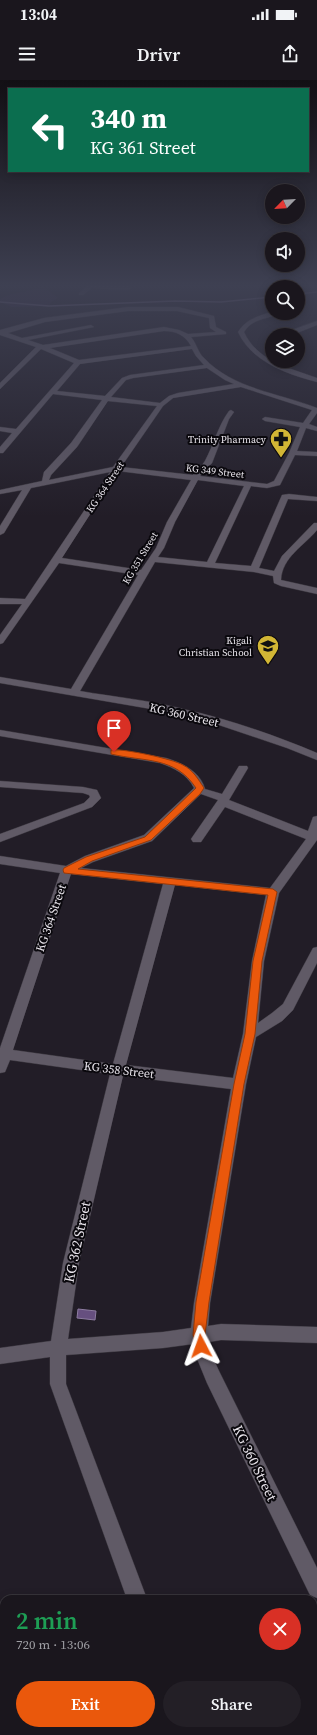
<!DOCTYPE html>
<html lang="en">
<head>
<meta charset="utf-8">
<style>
  :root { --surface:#1a161d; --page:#231f26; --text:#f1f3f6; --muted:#9f9fa4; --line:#38353b; --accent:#ea580c }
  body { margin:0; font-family:"Source Serif 4",serif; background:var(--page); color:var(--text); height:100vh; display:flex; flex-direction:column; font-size:15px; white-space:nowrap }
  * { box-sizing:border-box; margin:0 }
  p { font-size:13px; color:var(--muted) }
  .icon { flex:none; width:22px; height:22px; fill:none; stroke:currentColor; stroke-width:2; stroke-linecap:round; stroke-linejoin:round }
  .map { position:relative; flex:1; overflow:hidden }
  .details { position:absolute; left:0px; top:1515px; width:317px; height:140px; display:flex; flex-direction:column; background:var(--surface); border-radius:12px 12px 0 0; box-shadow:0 2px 10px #0003,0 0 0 1px var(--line) }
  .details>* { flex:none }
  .top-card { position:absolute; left:8px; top:8px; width:301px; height:84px; border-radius:0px; box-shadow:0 2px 10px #0003,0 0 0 1px var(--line); background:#0b6e4f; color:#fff; overflow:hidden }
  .needle { width:26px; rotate:246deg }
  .tools { position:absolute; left:265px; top:104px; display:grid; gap:8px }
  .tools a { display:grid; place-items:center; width:40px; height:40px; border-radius:50%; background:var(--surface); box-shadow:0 2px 10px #0003,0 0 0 1px var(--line); font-size:20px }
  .pin { position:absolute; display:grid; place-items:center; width:34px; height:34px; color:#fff; margin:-41px -17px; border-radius:50% 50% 50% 0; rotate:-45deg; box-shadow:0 0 4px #0007 }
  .pin .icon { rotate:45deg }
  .me { position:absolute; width:44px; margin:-22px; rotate:356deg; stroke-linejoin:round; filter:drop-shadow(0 0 3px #0008) }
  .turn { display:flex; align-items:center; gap:14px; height:84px; padding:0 16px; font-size:18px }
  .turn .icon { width:52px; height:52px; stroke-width:2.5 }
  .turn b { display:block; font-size:28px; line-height:34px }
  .round { display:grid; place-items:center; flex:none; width:42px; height:42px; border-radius:21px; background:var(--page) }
  .headline { display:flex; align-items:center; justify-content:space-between; height:68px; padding:0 16px }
  h1 { font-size:24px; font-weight:600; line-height:30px; color:#1e9e55 }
  .primary-button { display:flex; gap:8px; margin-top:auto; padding:8px 16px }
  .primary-button a { flex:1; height:46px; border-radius:24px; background:var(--accent); color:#fff; font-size:16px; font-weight:600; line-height:46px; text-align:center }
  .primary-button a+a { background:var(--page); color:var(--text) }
  .status { display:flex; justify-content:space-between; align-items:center; height:28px; padding:0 20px; background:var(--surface); direction:ltr }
  .status svg { height:11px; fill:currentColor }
  header { display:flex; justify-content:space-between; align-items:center; height:52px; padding:0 16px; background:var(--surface); font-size:18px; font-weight:600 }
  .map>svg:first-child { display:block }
</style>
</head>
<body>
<div class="status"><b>13:04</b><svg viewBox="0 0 49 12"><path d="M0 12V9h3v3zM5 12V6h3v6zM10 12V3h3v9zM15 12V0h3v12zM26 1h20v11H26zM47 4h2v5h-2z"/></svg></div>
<header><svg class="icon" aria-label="menu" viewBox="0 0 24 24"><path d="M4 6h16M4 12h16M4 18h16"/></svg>Drivr<svg class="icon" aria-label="share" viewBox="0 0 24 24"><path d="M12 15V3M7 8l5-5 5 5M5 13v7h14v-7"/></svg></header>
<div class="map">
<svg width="317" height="1655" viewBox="0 0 317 1655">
  <rect width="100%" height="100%" fill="#221d27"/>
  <!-- green -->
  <path fill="#342444" d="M43,206L58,218L51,222L49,226L12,227L0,222V219C14,211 29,213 43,206Z"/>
  <!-- water -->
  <path fill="#664f7f" stroke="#8d7ca0" d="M78,1229L96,1231L95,1240L77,1238Z"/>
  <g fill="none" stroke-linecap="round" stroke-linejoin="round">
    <!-- stream -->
    <g stroke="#8d7ca0" stroke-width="1.5">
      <path d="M298,214L317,212"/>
      <path d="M0,222L49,226L175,221L221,222L272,217"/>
    </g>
    <!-- minor casing -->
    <g stroke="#3c3840" stroke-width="1">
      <g id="minor">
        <path d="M88,205L128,206L131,208L128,210L92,208L83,215H79V213Z"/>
        <path d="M128,227H178L214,236L216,247L226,252V254L191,257C197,264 198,273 204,278C233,309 279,313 317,328V333L309,344L317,347V351L306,348L297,371L317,372V376L295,375L280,405L267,408L251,406L215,483L251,486L282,415L289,414L317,417V421L288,419L259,488L274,491L282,476L314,443H317V450C304,466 282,477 281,500L317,508V514L281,506L274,503L273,496L254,492L155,482L80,611C114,617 149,620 183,629C228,639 274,655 317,673V680L287,668L207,641L180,634L0,603V597L71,609L138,495L59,483L3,563L0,564V555L22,524H0V518L25,519L110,392L31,408L4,453L0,455V446L22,410L0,414V410L42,401L44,392L71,363L102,320L53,314L3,373H0V367L12,353L0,351V347L16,349L74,283L41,269L0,309V303L36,267L0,255V250L44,238ZM128,231H177L209,238L210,248L216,252L188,254L179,250L164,247L43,265L28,260L94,247L91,245L22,258L8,253L45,242ZM164,251C176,251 185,255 191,266L79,280L50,268ZM192,269L196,276L204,285L130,295L122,298L105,316L57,311L80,284ZM207,288L225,300L234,304L178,313L169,316L160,323L111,317L126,300L133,298ZM241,307L312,330L303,343L265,337L262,339L265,341L300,347L289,373L274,401L267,404L200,396L212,383L229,339L234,332L231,330L229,331C218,346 214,364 205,381C202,386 197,390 193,395L121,387L163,326L173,318ZM108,321L157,326L113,387L49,400L51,395L77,367ZM118,391L191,400L167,442L156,468L141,490L62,478ZM198,400L244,406L207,482L158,477L164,468L175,442Z"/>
        <path d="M272,232L279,233C267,240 252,238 244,252C257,281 289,288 317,298V302C287,294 252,282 238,252C246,239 258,236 272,232Z"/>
        <path d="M317,241V245L292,255H286L289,251Z"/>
        <path d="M0,650L166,678C182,683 200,691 205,709L222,714L239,686H247L248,688L229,720L308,751L313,737L317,736V760L279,813L264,881L258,943L272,933L283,924L313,868L317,867V883L293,930L282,941L256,957L246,1004L210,1223L208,1246L221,1244L317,1247V1263L221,1260L209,1262L212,1276L219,1291L317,1488V1518L310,1515L207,1303L196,1276L193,1264L163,1268L66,1275V1304L147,1519H127L50,1304V1277L0,1284V1268L51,1261L63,1183L110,994L10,980L5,992L0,993V968L60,793L0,784V776L66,786L85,776L144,755L194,708C187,694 174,688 160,683L0,656ZM201,714L218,720L191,759L193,762H201L225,727L306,759L270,808L81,788L93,782L152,761ZM71,794L163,804L113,984L13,970ZM175,805L266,815L252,881L243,954L233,998L126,985ZM123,996L231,1009L194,1223L191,1248L163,1252L68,1259L79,1183Z"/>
        <path d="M0,701L83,707L97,710L101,718L92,727L0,762V754L84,723L90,717L89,715L83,713L0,707Z"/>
        <path d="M176,1651H196L197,1655H177Z"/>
      </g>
    </g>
    <!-- minor -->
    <use href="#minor" fill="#605a66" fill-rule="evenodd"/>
  </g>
  <!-- sky -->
  <linearGradient id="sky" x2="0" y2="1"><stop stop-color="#131015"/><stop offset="0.47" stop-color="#3e4052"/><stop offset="1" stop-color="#3e4052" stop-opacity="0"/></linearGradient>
  <rect width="317" height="437" fill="url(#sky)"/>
  <!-- route -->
  <path fill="#ea580c" stroke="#983908" d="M111,670C122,668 173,679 183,685C193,690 198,699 204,708L200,714L151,760L92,781L78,789L273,809L277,812L262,881L255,954L244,1004L209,1222L205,1255L208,1266L206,1270L201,1272L197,1270L193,1255L196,1222L234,1004L245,954L253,881L268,815L64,793L63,790L64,788L86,777L145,757L196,708C175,676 144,682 111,674Z"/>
  <!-- icons -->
  <defs>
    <g id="pharmacy-pin" transform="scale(1.15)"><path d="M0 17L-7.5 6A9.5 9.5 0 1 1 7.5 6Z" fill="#d2b635" stroke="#0a080d"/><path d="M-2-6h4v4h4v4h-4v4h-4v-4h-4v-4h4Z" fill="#111"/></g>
    <g id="school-pin" transform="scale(1.15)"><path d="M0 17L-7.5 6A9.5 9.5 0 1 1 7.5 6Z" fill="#d2b635" stroke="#0a080d"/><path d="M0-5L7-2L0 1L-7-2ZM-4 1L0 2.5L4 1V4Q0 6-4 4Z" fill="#111"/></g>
  </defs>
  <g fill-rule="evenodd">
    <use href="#pharmacy-pin" x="281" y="359"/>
    <use href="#school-pin" x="268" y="566"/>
  </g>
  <g text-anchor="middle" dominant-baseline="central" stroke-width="4" stroke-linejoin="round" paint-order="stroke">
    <!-- far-poi labels -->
    <g font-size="10" fill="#e9e5ec" stroke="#0a080d" text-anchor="end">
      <text x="266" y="359">Trinity Pharmacy</text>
      <text x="252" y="560">Kigali<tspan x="252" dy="12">Christian School</tspan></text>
    </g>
    <!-- far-street labels -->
    <g font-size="10" fill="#e9e5ec" stroke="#0a080d">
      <text transform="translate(215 391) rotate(7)">KG 349 Street</text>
      <text transform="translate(105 407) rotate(-56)">KG 364 Street</text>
      <text transform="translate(140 478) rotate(-59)">KG 351 Street</text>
    </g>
    <!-- street labels -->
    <g font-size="12" fill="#e9e5ec" stroke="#0a080d">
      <text transform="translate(184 635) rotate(13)">KG 360 Street</text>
      <text transform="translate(51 838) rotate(-71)">KG 364 Street</text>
      <text transform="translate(119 990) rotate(7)">KG 358 Street</text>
    </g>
    <!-- near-street labels -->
    <g font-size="14" fill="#e9e5ec" stroke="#0a080d">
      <text transform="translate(77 1162) rotate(-78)">KG 362 Street</text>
      <text transform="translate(255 1383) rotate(64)">KG 360 Street</text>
    </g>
  </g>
</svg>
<div class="tools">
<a><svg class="needle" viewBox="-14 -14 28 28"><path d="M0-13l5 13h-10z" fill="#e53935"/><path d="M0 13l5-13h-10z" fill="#9f9fa4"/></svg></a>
<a><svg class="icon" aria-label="sound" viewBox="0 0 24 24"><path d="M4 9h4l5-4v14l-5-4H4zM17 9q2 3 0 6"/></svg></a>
<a><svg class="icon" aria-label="search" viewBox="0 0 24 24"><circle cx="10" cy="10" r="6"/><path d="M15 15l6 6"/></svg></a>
<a><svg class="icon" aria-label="layers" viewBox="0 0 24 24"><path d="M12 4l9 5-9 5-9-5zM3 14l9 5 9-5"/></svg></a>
</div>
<div class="pin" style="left:114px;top:672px;background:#d93025"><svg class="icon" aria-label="arrive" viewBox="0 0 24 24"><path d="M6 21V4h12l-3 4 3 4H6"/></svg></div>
<svg class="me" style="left:201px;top:1266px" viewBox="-20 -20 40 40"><path d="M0-17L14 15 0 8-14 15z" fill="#ea580c" stroke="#fff" stroke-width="4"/></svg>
<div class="top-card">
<div class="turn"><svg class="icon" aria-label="left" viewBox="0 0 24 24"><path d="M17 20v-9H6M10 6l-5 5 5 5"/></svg><div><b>340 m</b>KG 361 Street</div></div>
</div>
<section class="details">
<div class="headline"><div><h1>2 min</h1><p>720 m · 13:06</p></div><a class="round" style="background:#d93025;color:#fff"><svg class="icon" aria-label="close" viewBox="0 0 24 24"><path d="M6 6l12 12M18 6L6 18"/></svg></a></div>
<div class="primary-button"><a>Exit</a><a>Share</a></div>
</section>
</div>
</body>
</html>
